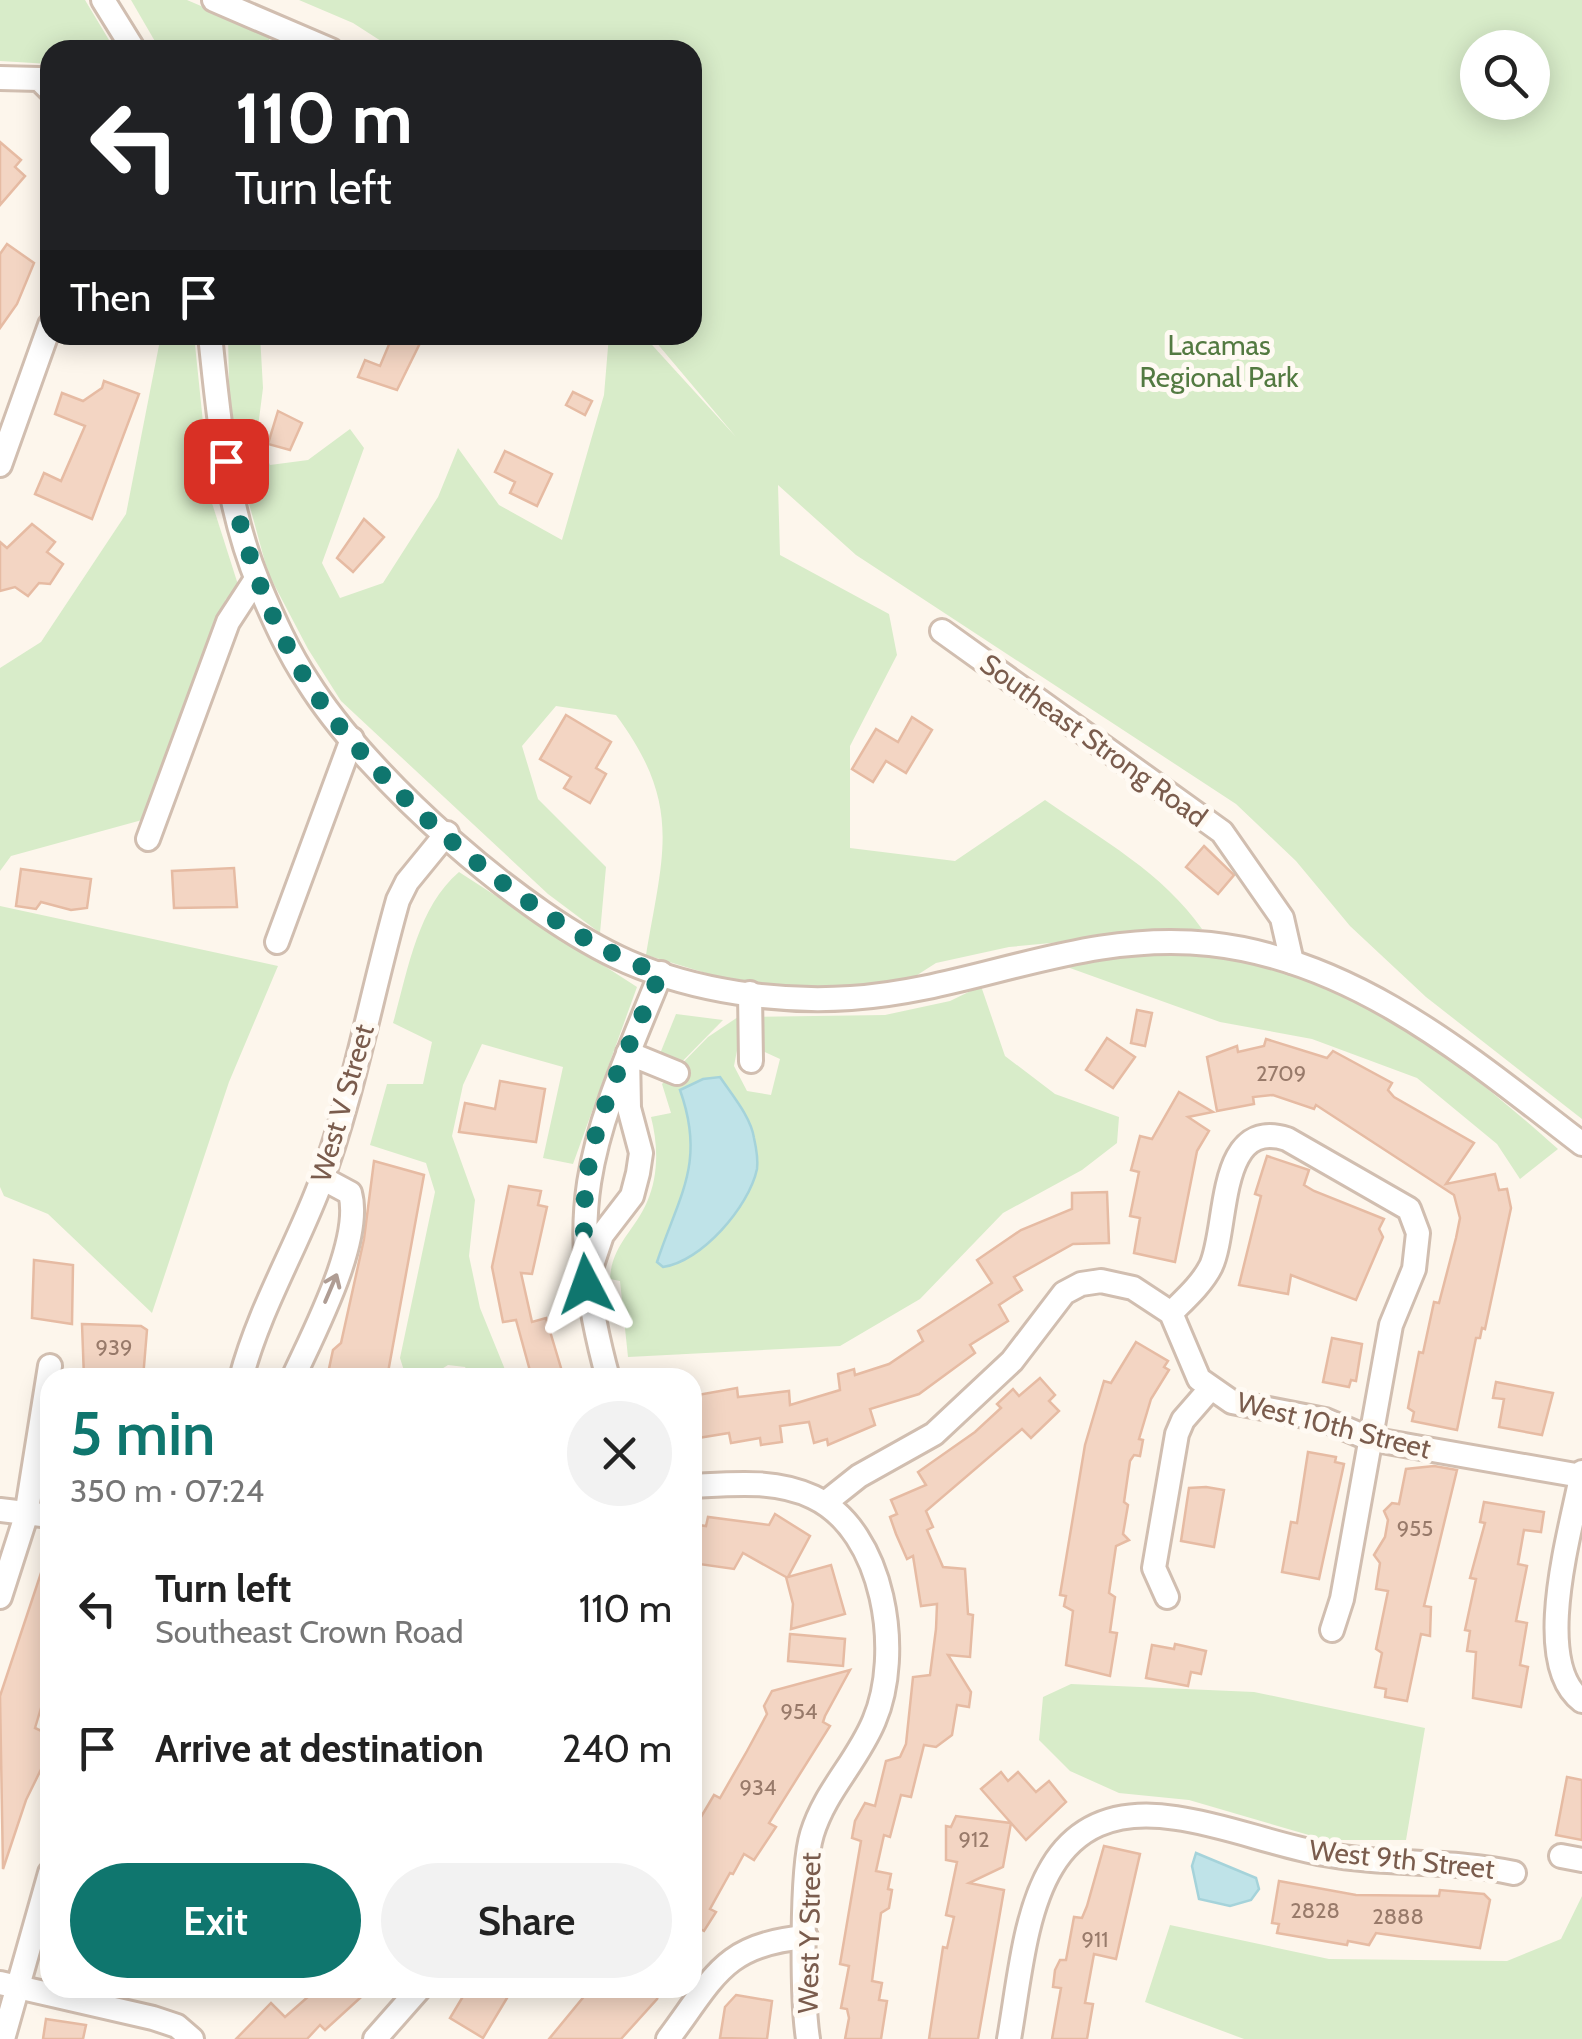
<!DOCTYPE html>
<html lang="en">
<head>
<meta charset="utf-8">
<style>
  :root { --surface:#fff; --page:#f2f2f2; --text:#222; --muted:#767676; --accent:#0f766e }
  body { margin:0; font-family:Cabin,sans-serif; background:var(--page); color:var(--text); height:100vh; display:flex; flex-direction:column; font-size:38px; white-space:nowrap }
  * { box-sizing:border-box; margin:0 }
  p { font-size:32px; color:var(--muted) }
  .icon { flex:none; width:55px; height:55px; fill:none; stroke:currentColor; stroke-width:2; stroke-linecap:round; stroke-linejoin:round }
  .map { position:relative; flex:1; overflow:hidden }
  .drawer { position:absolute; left:40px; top:1368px; width:662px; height:630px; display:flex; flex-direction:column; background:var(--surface); border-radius:30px; box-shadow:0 5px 25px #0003 }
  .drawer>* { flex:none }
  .guide { position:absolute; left:40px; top:40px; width:662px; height:305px; border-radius:30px; box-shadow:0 5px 25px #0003; background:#202124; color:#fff; overflow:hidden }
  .controls { position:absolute; left:1460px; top:30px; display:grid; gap:20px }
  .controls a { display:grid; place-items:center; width:90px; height:90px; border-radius:50%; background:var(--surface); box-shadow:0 5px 25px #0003; font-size:50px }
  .pin { position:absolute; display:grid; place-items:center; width:85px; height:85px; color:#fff; margin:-42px; border-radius:20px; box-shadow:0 5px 15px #0006 }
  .me { position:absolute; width:110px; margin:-55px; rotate:356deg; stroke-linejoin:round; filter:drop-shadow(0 0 8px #0008) }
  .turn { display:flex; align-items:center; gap:35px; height:210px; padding:0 30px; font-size:45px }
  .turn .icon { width:130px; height:130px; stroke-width:2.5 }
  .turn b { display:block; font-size:70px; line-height:85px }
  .then { display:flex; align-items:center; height:95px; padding:0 30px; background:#0003; gap:20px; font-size:38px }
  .round { display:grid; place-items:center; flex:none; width:105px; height:105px; border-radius:52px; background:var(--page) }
  .head { display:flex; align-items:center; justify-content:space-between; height:170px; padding:0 30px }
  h1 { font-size:60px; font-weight:600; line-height:75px; color:var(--accent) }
  .action { display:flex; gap:20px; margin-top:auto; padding:20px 30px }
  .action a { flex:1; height:115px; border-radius:60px; background:var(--accent); color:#fff; font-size:40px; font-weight:600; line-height:115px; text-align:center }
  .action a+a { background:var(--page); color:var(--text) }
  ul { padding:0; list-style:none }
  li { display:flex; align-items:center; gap:30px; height:140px; padding:0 30px }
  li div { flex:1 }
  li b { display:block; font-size:38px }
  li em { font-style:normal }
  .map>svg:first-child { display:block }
</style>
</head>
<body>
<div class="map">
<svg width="1582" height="2039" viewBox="0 0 1582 2039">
  <rect width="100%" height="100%" fill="#fdf6ec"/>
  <!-- green -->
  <g fill="#d8ecc9" fill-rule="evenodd">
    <path d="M0,0H85L115,50H50V64L0,61Z"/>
    <path d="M131,0H187L271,36L264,50H160Z"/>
    <path d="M299,0H1582V1119L1426,997L1350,926L1296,861L1236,804L856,555L778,485L780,555L889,614L897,655L850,746V848L955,861L1045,800C1101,839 1163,873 1202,929L1009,947L936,963L911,979L815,989L719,977L646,955C663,853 683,805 616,715L556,706L522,746L538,799L606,867L600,933L548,894L341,701L308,649L268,573L230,434L228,335H260L263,388L257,435L270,465L308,460L350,429L364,448L322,563L340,598L383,583L438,497L458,448L499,505L562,540L604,395L609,335H643L736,437L650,335H692V50H395L353,23ZM1478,48H1532V102H1478Z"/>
    <path d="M161,335H194L211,500L241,594L226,599L142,820L11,856L0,871V668L41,642L126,514Z"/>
    <path d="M459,872L637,987L573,1164L543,1158L563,1067L482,1044L463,1085L452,1136L475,1200L469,1256L480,1308L508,1377H471L465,1367L448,1365L429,1377H406L400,1358L435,1192L426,1163L370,1145L387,1084H423L432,1042L393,1023C408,971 417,908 459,872Z"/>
    <path d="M0,906L278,966L229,1082L152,1313L48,1214L4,1196L0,1187Z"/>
    <path d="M1136,953C1169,955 1204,954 1237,958C1354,973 1472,1073 1558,1149L1520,1179L1497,1144L1417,1078L1312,1039L1220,1022L1056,963Z"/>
    <path d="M981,986L1005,1056L1055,1094L1119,1117L1117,1143L1082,1170L1003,1213L920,1299L840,1346L628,1357L620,1281L610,1279C612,1244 634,1232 647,1202C659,1175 658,1144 651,1117L671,1113L662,1084L708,1037L738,1017L885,1015L950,1001ZM739,1040L780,1059L771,1095L747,1091L734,1066ZM691,1120L718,1233L658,1262C676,1205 694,1184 691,1120Z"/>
    <path d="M676,1014L723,1020L662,1082L651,1076Z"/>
    <path d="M1071,1684L1254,1692L1425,1728L1406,1840H1326L1189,1800L1119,1793L1070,1771L1039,1740L1043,1697Z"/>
    <path d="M1582,1896V2039H1244L1145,2002L1170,1925L1329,1959L1507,1961L1561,1939Z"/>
  </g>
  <!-- water -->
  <g fill="#bfe3e8" stroke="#a5d3da" stroke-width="2.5">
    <path d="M720,1077C732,1095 751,1117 754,1138C756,1147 758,1161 757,1169C749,1207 701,1262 663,1267L657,1262C679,1195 706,1163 680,1090L703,1079Z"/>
    <path d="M1196,1853L1256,1878L1259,1889L1251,1900L1230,1906L1199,1899L1192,1866Z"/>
  </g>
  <!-- building -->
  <g fill="#f3d5c3" stroke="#e6bba3" stroke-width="2.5">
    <path d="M0,142L21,160L15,167L25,176L0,205Z"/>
    <path d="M7,244L34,263L17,304L0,328V254Z"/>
    <path d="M393,335H424L397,390L358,377L365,360L380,366Z"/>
    <path d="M104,381L139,394L92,519L35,494L44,473L61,481L85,426L55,414L62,393L83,401L102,388Z"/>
    <path d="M573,392L592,401L585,415L566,405Z"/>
    <path d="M278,411L302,423L290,450L268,444Z"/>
    <path d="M505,451L552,474L537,506L510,493L515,482L495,472Z"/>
    <path d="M364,519L384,537L353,572L337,558Z"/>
    <path d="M32,524L55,542L47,552L63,564L50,584L39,583L28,596L15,587L0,591V542L7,548Z"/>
    <path d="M566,715L611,742L596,768L606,774L590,803L564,788L571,777L540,759Z"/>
    <path d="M912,717L932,730L906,773L886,761L873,782L852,769L876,729L898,742Z"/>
    <path d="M1204,846L1234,875L1218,894L1186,867Z"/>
    <path d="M234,868L237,907L174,908L172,871Z"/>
    <path d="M21,869L91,879L87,908L71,910L41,902L36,909L16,906Z"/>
    <path d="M1137,1010L1152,1013L1145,1046L1131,1043Z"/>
    <path d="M1107,1038L1135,1057L1113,1088L1086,1070Z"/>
    <path d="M1266,1039L1327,1058L1333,1051L1392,1083L1388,1090L1394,1097L1474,1143L1446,1184L1495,1174L1499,1190L1507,1189L1511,1208L1485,1329L1482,1328L1480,1338H1476L1457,1430L1412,1421L1414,1412L1408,1408L1419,1352L1423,1353L1434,1302L1439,1303L1456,1238L1460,1218L1454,1195L1316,1105L1314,1109L1273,1095L1253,1097L1254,1104L1217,1111L1207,1057L1237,1046L1238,1052L1264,1046Z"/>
    <path d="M500,1081L545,1089L536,1142L459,1132L465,1103L495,1109Z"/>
    <path d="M1179,1092L1213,1112L1188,1117L1209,1131L1197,1151L1175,1262L1134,1253L1140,1218L1130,1216L1139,1172L1131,1170L1140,1136L1152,1139Z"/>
    <path d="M1267,1156L1309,1170L1304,1185L1314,1191L1384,1219L1379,1229L1383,1237L1356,1300L1291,1275L1288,1294L1239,1285L1261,1196L1255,1194Z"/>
    <path d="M374,1161L424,1175L387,1378H327L333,1350L341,1343L364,1239Z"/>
    <path d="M509,1186L541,1191L538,1205L547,1207L532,1274L521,1273L532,1322L546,1318L564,1378H532L516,1320L503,1322L492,1267Z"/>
    <path d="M1107,1192L1109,1243L1073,1244L1014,1277L1022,1290L999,1305L1008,1321L970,1345L975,1353L919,1394L870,1409L875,1425L828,1445L827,1439L814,1443L809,1422L780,1426L782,1442L761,1445L760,1438L731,1443L729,1433L692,1439V1396L737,1388L738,1397L789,1391L790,1405L840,1390L838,1374L854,1369L855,1375L889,1364L923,1341L918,1331L992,1283L977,1260L1021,1230L1072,1209V1193Z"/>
    <path d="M34,1260L73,1265L72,1324L32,1318Z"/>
    <path d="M82,1324L141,1326L147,1330L143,1378H84Z"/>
    <path d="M1332,1338L1362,1344L1356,1381L1351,1380L1349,1387L1323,1382Z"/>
    <path d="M1136,1342L1168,1361L1164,1367L1169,1370L1151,1399L1139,1439L1143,1440L1140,1456L1134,1455L1130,1461L1124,1502L1128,1505L1123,1534L1129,1540L1116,1546L1109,1593L1115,1597L1110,1632L1117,1633L1110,1676L1066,1665L1073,1611L1064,1606L1066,1596L1060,1595L1085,1445L1104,1381L1111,1383Z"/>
    <path d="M1040,1378L1055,1395L1049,1401L1059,1411L1031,1438L1022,1429L926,1511L933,1527L927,1530L943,1567L965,1569L968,1614L973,1615L970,1657L948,1655L971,1692L969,1707L957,1705L952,1735L936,1747L924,1745L911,1797L901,1795L890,1837L884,1835L876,1871L891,1874L888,1889L892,1890L889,1908L881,1913L872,1981L882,1983L879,2000L887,2001L881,2039H845L849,2018L847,2009L841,2008L849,1966L840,1964L861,1841L852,1838L855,1821L865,1803L875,1806L886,1761L900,1757L906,1744L913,1677L930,1675L936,1629L937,1604L921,1606L913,1556L907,1559L896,1534L890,1517L897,1514L891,1500L926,1485L918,1472L975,1432L1001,1408L997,1404L1013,1389L1019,1396Z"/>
    <path d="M1496,1382L1553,1393L1542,1435L1499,1427L1504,1399L1493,1398Z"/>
    <path d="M1308,1452L1336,1457L1335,1462L1344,1464L1319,1579L1282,1572L1291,1522L1297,1523Z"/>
    <path d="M1434,1466L1457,1470L1424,1606L1431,1607L1430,1636L1421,1634L1407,1701L1385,1697L1386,1689L1375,1687L1382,1653L1376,1649L1388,1591L1376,1589L1380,1563L1374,1555L1385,1537L1388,1520L1384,1511L1392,1503L1399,1504L1406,1469Z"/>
    <path d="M1206,1487L1224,1490L1214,1547L1181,1541L1189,1488Z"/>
    <path d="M1484,1502L1544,1512L1541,1532L1524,1530L1518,1564L1527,1566L1516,1621L1527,1623L1520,1665L1528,1667L1521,1707L1473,1698L1476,1652L1467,1651L1470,1631L1465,1630L1476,1579L1470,1578L1485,1523L1480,1522Z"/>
    <path d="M775,1514L810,1536L788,1577L831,1565L845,1614L791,1629L793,1604L786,1577L743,1553L734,1569L692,1563V1524L706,1526L708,1517L769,1525Z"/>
    <path d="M45,1561L50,1562V1678L35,1728L50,1735V1751L26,1800L3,1869L0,1696Z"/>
    <path d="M790,1634L845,1639L843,1666L788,1661Z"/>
    <path d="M1175,1644L1206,1651L1201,1674L1191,1672L1188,1686L1146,1678L1152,1645L1174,1649Z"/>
    <path d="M850,1670L825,1716L823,1722L830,1726L769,1823L776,1827L754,1860L744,1854L733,1874L730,1873L710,1909L716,1912L704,1931L698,1928L692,1939V1832L714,1795L720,1798L747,1751L767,1714L764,1706L772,1691Z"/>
    <path d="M1001,1772L1008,1781L1018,1772L1036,1792L1049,1781L1066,1802L1026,1840L1011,1823L1003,1867L969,1883L1004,1890L978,2039H929L943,1947L947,1948L954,1917L946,1915L957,1862L946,1860V1826L951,1827L956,1816L1011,1823L981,1789Z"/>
    <path d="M1567,1777L1582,1780V1840L1556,1835Z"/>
    <path d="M1104,1846L1140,1854L1116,1959L1094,1954L1085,2003L1093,2004L1087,2039H1052L1061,1988L1053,1987L1055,1970L1060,1960H1066L1074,1917L1082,1918L1087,1906Z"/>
    <path d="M1279,1881L1356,1895L1439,1896L1440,1890L1484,1894L1490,1900L1480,1948L1376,1933L1369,1945L1348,1941L1347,1945L1277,1933L1279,1924L1272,1923Z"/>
    <path d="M318,1988H371L325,2030L320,2025L307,2039H236L271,2003L285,2017Z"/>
    <path d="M468,1988H513L483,2038L450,2018Z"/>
    <path d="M591,1988H661L657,1999L621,2039H549Z"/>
    <path d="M736,1995L772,2001L767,2039L720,2038L725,2007Z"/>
    <path d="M46,2019L86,2025L83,2039H43Z"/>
  </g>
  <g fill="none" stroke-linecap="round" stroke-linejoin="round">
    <!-- minor casing -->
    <g stroke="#d1beb0" stroke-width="28">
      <g id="minor">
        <path d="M103,0L134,50"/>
        <path d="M214,0L331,50"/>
        <path d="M0,78L39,79L50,90"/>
        <path d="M210,335C219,419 226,506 259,585C273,618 288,652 308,682C369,779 523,916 628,962C695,991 778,1003 851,998C974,990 1080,930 1210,944C1356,960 1470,1058 1582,1144"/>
        <path d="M0,465L50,325"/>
        <path d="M942,631L1222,832L1282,918L1292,962"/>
        <path d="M148,839L228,622L256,579"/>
        <path d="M277,942L352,739"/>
        <path d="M750,993L751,1061"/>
        <path d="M590,1271L602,1235L632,1196L638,1173L641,1153L629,1108L628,1053L677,1073"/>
        <path d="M1171,1313C1185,1299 1202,1284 1211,1266C1229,1227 1216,1117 1287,1139L1409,1209L1418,1233L1414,1269L1391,1325L1342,1599L1332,1630"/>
        <path d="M241,1378C259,1310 294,1252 319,1187C354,1094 371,995 398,900L407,882L447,833"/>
        <path d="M293,1378C313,1334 363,1240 350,1193L322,1178"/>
        <path d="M608,1378C559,1199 595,1135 661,973"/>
        <path d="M1582,1472C1572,1527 1530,1663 1582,1701"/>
        <path d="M692,1486C732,1484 775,1479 813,1497C885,1531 903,1654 874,1721C857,1762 825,1791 812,1834C801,1870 802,2000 808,2039"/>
        <path d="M825,1503L859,1476L934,1434L1012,1361L1064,1293L1081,1284L1101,1281L1133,1288L1171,1313L1199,1379L1232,1402L1325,1420L1370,1439L1581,1476"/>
        <path d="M0,1510L50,1516"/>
        <path d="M0,1597L26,1516L50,1366"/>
        <path d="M1167,1597L1154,1568L1177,1434L1183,1420L1210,1389"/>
        <path d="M1561,1856L1582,1860"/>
        <path d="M0,1983L153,2018L177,2026L192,2039"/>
        <path d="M3,2039L50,1873"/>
        <path d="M375,2039L420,1988"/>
        <path d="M668,2039C714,1978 723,1944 806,1937"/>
        <path d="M1009,2039C1027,1937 1029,1795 1176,1818C1226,1825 1274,1845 1324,1854C1387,1866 1451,1859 1514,1873"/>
      </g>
    </g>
    <!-- minor -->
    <use href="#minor" stroke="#fff" stroke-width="22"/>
  </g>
  <!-- one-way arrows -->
  <defs><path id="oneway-shaft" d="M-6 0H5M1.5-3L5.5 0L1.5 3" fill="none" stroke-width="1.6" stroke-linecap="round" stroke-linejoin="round" transform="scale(2.5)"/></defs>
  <use stroke="#af9d94" href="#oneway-shaft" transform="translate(331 1288) rotate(-67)"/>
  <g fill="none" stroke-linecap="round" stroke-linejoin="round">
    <!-- route -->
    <path stroke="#0f766e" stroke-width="18" stroke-dasharray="0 32.4" d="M226,461C241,540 265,612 307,681C371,785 545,936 660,973C634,1038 597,1106 587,1176C582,1212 584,1248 586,1284"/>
  </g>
  <g text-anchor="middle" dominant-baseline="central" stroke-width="10" stroke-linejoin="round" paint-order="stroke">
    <!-- number labels -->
    <g font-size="22" fill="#987a6a">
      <text x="1281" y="1073">2709</text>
      <text x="114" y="1347">939</text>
      <text x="1415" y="1528">955</text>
      <text x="799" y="1711">954</text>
      <text x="758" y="1787">934</text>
      <text x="974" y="1839">912</text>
      <text x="1315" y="1910">2828</text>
      <text x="1398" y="1916">2888</text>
      <text x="1095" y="1939">911</text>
    </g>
    <!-- park labels -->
    <g font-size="28" fill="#537a41" stroke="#fffaf3">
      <text x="1219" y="345">Lacamas<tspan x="1219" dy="32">Regional Park</tspan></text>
    </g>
    <!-- street labels -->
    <g font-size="28" fill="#7a5c4d" stroke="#fffaf3">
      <text transform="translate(1094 740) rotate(36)">Southeast Strong Road</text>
      <text transform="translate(342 1103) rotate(-74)">West V Street</text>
      <text transform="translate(1334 1425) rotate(14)">West 10th Street</text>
      <text transform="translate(1402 1859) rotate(6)">West 9th Street</text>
      <text transform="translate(809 1933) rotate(-89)">West Y Street</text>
    </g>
  </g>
</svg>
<div class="controls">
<a><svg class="icon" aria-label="search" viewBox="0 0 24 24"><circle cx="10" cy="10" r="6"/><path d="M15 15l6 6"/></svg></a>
</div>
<div class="pin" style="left:226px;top:461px;background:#d93025"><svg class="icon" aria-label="arrive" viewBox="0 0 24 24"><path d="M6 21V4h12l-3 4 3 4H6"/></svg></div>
<svg class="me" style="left:586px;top:1284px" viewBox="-20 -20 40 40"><path d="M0-17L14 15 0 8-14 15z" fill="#0f766e" stroke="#fff" stroke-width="4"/></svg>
<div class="guide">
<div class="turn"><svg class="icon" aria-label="left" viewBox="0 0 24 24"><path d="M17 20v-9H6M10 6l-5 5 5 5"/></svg><div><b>110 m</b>Turn left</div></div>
<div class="then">Then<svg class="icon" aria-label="arrive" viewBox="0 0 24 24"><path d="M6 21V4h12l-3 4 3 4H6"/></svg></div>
</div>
<section class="drawer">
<div class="head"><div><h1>5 min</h1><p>350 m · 07:24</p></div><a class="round"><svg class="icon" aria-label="close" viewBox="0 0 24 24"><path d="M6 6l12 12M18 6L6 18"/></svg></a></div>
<ul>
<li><svg class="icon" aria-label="left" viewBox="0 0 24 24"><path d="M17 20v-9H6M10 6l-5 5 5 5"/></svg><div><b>Turn left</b><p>Southeast Crown Road</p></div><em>110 m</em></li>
<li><svg class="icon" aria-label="arrive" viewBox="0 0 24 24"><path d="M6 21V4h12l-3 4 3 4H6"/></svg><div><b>Arrive at destination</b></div><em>240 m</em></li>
</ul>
<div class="action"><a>Exit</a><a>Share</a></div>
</section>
</div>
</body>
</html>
